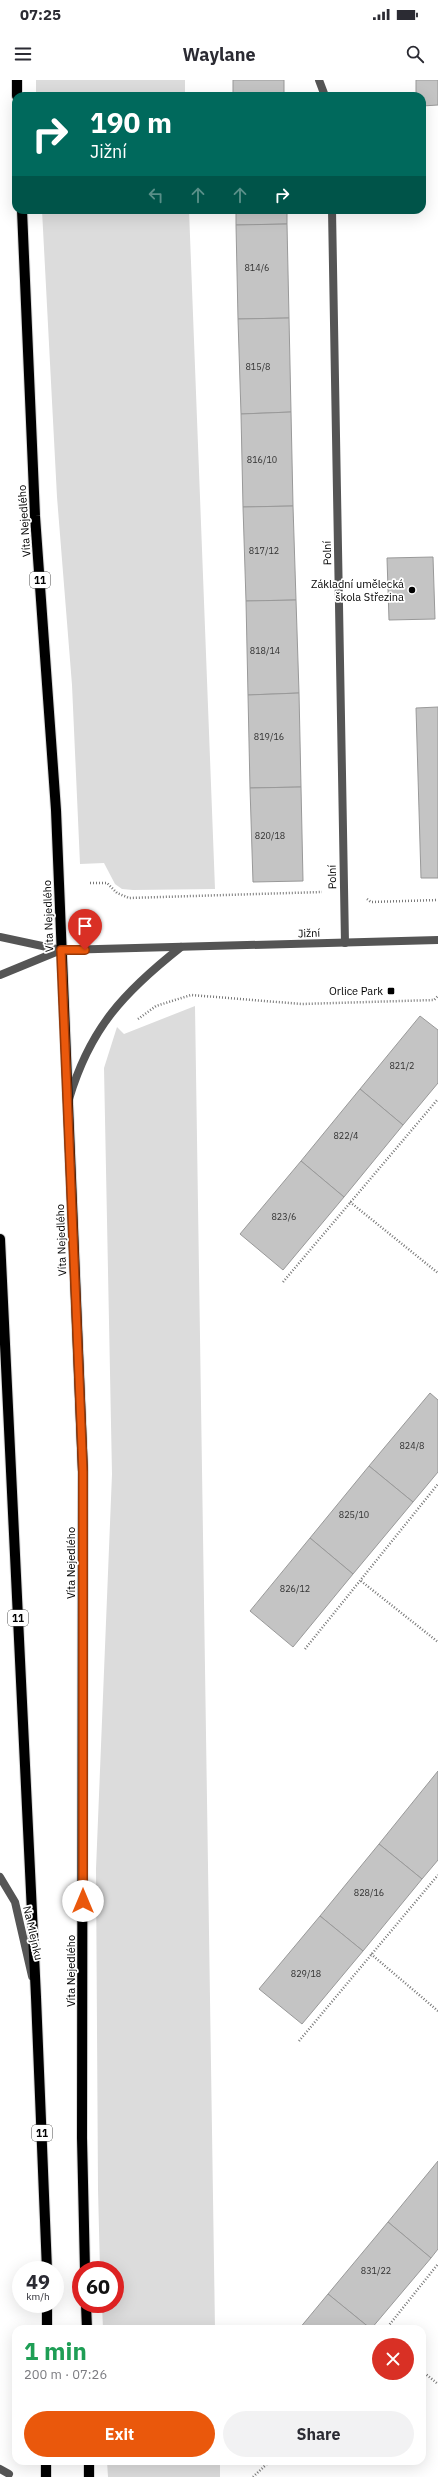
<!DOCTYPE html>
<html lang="en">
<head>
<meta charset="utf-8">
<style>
  :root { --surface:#fff; --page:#f2f2f3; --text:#2b2b33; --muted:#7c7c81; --accent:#ea580c }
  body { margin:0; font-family:"IBM Plex Sans",sans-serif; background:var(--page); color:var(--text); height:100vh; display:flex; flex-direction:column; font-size:15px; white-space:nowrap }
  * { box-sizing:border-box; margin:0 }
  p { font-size:13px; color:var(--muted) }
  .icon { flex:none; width:22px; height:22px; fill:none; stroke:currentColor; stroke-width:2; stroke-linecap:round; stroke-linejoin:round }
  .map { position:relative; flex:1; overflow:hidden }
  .drawer { position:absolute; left:12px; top:2245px; width:414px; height:140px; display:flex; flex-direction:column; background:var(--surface); border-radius:12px; box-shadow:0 4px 16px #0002 }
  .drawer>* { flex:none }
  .hud { position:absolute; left:12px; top:12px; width:414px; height:122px; border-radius:12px; box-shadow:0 4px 16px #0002; background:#00695c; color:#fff; overflow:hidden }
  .speed { position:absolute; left:12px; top:2181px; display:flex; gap:8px; font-size:20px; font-weight:700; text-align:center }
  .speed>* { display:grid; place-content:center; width:52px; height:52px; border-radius:50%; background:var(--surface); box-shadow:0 4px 16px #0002; line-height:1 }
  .speed small { font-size:10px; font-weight:400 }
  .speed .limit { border:6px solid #d22; background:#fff; color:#111 }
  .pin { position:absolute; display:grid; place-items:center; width:34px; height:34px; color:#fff; margin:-41px -17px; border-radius:50% 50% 50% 0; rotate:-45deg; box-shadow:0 0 4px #0007 }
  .pin .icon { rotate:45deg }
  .me { position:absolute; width:44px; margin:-22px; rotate:0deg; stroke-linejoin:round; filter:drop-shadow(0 0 3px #0008) }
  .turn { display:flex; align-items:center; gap:14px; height:84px; padding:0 12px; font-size:18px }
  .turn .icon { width:52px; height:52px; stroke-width:2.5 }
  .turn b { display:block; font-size:28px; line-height:34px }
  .lanes { display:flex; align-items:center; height:38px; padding:0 12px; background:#0003; justify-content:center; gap:20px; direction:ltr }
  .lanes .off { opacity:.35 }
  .round { display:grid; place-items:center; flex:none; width:42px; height:42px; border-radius:21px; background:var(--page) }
  .head { display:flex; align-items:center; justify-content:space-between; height:68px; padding:0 12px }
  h1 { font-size:24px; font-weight:700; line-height:30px; color:#1e9e55 }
  .primary-button { display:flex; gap:8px; margin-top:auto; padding:8px 12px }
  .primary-button a { flex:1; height:46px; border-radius:24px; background:var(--accent); color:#fff; font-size:16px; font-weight:700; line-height:46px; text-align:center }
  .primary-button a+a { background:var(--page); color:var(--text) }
  .status { display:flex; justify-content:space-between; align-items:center; height:28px; padding:0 20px; background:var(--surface); direction:ltr }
  .status svg { height:11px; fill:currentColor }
  header { display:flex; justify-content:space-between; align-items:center; height:52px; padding:0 12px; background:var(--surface); font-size:18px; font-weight:700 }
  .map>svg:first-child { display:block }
</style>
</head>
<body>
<div class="status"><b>07:25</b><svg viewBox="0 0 49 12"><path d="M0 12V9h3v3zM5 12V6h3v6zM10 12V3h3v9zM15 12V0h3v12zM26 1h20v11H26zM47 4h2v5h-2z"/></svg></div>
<header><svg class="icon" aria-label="menu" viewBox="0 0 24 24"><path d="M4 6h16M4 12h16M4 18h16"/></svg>Waylane<svg class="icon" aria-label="search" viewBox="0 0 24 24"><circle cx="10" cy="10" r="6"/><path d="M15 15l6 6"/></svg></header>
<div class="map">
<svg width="438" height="2397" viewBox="0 0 438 2397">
  <rect width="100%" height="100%" fill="#fff"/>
  <!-- green -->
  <g fill="#dcdcdc">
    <rect x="36" y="0" width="149" height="16"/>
    <path d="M42,130H189L215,809L133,810L122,809L115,804L104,783L80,784L72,605L57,417Z"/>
    <path d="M195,926L215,2249H103L102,2224H115V2190H100L98,2109L96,1789L112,1394L104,988L117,947L124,954Z"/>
    <path d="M107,2381H220V2397H108Z"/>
  </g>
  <!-- building -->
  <g fill="#c4c4c4" stroke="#999">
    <rect x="233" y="0" width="51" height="16"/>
    <path d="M416,0H438V25L422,26V16H416Z"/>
    <path d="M236,130H287V144L236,145Z"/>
    <path d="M287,144L289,238L238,239L236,145Z"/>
    <path d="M289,238L291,332L241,334L238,239Z"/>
    <path d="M291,332L293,426L243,427L241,334Z"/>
    <path d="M293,426L296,520L246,521L243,427Z"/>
    <path d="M433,477L435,539L389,540L387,478Z"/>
    <path d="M296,520L299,613L248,615L246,521Z"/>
    <path d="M299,613L301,707L250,708L248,615Z"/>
    <path d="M438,627V798H421L416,628Z"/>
    <path d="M301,707L303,801L253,802L250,708Z"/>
    <path d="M420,936L438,950V1003L403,1045L360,1009Z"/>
    <path d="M360,1009L403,1045L344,1117L301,1081Z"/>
    <path d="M301,1081L344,1117L283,1190L240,1154Z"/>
    <path d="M430,1313L438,1320V1392L413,1422L369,1386Z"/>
    <path d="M369,1386L413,1422L353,1494L310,1458Z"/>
    <path d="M310,1458L353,1494L293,1567L250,1531Z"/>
    <path d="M438,1691V1780L422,1799L379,1764Z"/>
    <path d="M379,1764L422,1799L363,1871L320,1836Z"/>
    <path d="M320,1836L363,1871L302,1944L259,1909Z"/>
    <path d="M438,2081V2169L431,2178L388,2142Z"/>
    <path d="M388,2142L431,2178L371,2249L328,2214Z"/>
    <path d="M328,2214L371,2249H299Z"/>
  </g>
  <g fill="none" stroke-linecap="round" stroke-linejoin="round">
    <!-- primary casing -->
    <g stroke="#dbdbdb" stroke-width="12">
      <g id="primary">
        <path d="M17,0V16"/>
        <path d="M22,130L35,436L56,730L83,1392L82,2058L85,2190"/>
        <path d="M0,1159L36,1917L47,2190"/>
        <path d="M86,2224L87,2249"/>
        <path d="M47,2249V2224"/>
        <path d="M89,2381V2397"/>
        <path d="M46,2397V2381"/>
      </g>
    </g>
    <!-- path -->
    <g stroke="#777" stroke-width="2.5" stroke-dasharray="1 2" stroke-linecap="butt">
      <path d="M90,803H107L117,813L129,818L322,812"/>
      <path d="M367,819L371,822L438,820"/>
      <path d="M138,939L156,926L191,915L302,924L434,920L438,916"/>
      <path d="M350,1122L438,1193"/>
      <path d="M283,1202L438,1019"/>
      <path d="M361,1501L438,1562"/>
      <path d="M305,1569L438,1404"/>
      <path d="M371,1874L438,1931"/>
      <path d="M299,1961L438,1795"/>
      <path d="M386,2249L438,2184"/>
      <path d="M422,2291L438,2304"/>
      <path d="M253,2397L270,2381"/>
    </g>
    <!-- lane -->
    <g stroke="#555" stroke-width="8">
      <path d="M0,857L61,870"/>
      <path d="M0,895L61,870"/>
    </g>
    <!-- street -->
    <g stroke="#555" stroke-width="8">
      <path d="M319,0L325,16"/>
      <path d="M332,130L345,863"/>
      <path d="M61,870L438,860"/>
      <path d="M69,1019C90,948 124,912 181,867"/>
      <path d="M0,1797L15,1822L32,1896"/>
      <path d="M0,2389L9,2394"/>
    </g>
    <!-- primary -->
    <use href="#primary" stroke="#000" stroke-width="10"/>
  </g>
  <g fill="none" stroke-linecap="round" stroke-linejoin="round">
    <!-- route casing -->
    <g stroke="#983908" stroke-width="10">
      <path id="route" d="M83,1821V1392L61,870H85"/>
    </g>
    <!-- route -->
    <use href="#route" stroke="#ea580c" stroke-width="7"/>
  </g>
  <!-- markers -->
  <g fill="#000" stroke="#fff" stroke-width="1.5">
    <circle cx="412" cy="510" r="4"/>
    <rect x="387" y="907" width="8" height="8" rx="2"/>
  </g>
  <g text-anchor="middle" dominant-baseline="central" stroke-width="3.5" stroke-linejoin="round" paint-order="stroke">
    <!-- number labels -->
    <g font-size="9" fill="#313131">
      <text x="257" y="187">814/6</text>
      <text x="258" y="286">815/8</text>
      <text x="262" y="379">816/10</text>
      <text x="264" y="470">817/12</text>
      <text x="265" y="570">818/14</text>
      <text x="269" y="656">819/16</text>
      <text x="270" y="755">820/18</text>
      <text x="402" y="985">821/2</text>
      <text x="346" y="1055">822/4</text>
      <text x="284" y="1136">823/6</text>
      <text x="412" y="1365">824/8</text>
      <text x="354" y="1434">825/10</text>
      <text x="295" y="1508">826/12</text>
      <text x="369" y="1812">828/16</text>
      <text x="306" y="1893">829/18</text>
      <text x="376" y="2190">831/22</text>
    </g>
    <!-- shield labels -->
    <g fill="#fff" stroke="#4c4c4c" stroke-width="1">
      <rect x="30" y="492" width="20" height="16" rx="3"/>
      <rect x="8" y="1530" width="20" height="16" rx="3"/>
      <rect x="32" y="2045" width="20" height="16" rx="3"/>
    </g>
    <g font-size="10" font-weight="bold" fill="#000">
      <text x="40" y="500">11</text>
      <text x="18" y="1538">11</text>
      <text x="42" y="2053">11</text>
    </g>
    <!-- street labels -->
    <g font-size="11" fill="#000" stroke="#fff">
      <text transform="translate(24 441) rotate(-94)">Víta Nejedlého</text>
      <text transform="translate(327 473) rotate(-91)">Polní</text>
      <text transform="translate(332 797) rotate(-91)">Polní</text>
      <text transform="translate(48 836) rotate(-92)">Víta Nejedlého</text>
      <text transform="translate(309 853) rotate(-2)">Jižní</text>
      <text transform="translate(61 1160) rotate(-92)">Víta Nejedlého</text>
      <text transform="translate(71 1483) rotate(-90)">Víta Nejedlého</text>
      <text transform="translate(33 1853) rotate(77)">Na Mlejnku</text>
      <text transform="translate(71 1891) rotate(-90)">Víta Nejedlého</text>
    </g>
    <!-- poi labels -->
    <g font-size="11" fill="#000" stroke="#fff" text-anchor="end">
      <text x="404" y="504">Základní umělecká<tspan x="404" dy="13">škola Střezina</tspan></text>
      <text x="383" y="911">Orlice Park</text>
    </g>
  </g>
</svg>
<div class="speed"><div>49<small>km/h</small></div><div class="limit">60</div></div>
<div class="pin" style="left:85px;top:870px;background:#d93025"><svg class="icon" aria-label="arrive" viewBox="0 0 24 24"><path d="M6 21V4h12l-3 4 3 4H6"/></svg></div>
<svg class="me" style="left:83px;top:1821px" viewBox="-20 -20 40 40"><circle r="19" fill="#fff"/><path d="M0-13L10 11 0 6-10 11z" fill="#ea580c"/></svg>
<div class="hud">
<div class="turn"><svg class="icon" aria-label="right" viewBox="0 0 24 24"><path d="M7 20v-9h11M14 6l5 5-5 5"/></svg><div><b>190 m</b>Jižní</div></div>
<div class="lanes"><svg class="icon off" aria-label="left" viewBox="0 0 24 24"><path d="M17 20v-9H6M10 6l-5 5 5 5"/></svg><svg class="icon off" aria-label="ahead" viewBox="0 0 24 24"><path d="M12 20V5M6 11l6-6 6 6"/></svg><svg class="icon off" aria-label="ahead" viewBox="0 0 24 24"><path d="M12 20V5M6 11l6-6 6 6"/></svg><svg class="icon" aria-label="right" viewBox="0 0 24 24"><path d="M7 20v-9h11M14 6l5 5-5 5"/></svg></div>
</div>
<section class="drawer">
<div class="head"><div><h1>1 min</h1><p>200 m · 07:26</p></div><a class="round" style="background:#d93025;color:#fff"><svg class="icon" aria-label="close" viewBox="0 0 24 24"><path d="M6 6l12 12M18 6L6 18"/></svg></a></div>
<div class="primary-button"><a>Exit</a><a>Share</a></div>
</section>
</div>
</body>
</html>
